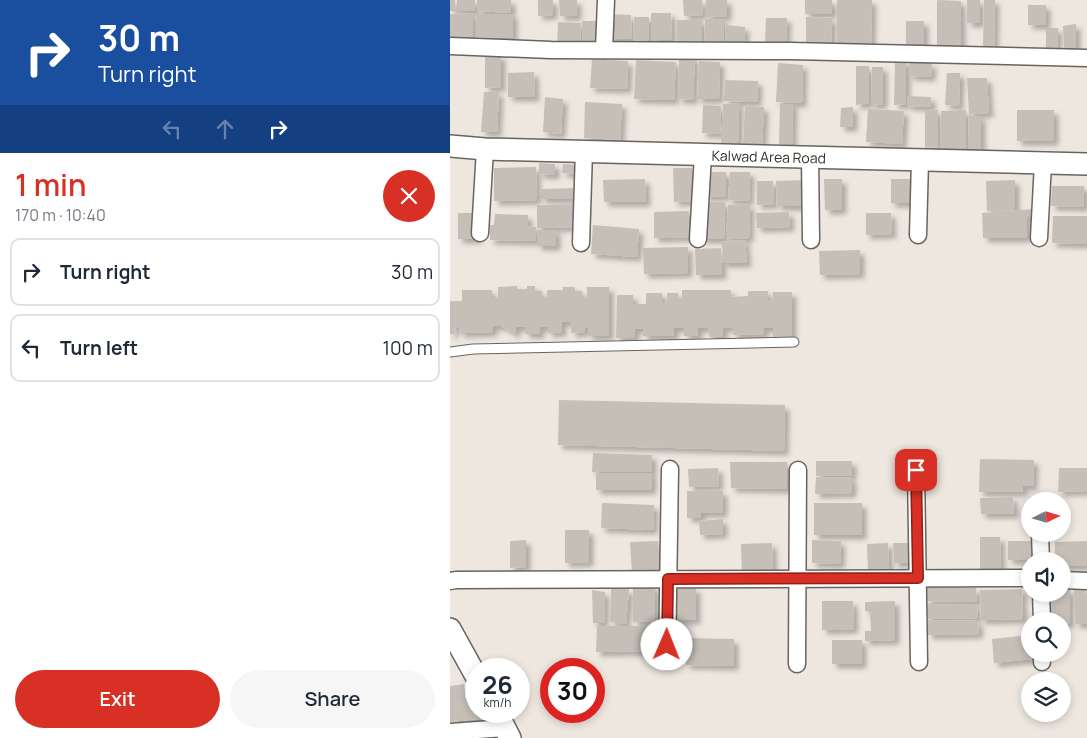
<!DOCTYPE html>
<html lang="en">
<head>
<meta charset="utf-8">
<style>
  :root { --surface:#fff; --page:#f6f6f7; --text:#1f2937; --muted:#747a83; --line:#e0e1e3; --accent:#d93025 }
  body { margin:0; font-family:Manrope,sans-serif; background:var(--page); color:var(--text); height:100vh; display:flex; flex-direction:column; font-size:19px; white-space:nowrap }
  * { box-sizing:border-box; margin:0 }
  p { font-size:16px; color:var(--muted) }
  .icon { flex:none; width:28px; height:28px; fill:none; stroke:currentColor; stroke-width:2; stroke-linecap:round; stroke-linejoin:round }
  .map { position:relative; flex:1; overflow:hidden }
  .details { display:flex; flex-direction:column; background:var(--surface); width:450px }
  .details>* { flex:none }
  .hud { background:#1a4fa0; color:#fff; overflow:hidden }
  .needle { width:32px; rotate:85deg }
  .controls { position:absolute; left:571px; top:492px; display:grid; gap:10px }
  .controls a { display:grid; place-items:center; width:50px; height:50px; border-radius:50%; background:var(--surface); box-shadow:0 2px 8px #0003; font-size:25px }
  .speed { position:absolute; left:15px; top:658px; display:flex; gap:10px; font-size:25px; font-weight:700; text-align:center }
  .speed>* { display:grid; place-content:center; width:65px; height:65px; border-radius:50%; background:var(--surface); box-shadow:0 2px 8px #0003; line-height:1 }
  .speed small { font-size:12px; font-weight:400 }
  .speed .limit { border:8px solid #d22; background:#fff; color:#111 }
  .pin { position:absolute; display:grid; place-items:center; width:42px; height:42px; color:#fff; margin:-21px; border-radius:10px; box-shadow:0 2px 8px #0006 }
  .me { position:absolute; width:55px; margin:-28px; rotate:1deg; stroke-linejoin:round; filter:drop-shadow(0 0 4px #0008) }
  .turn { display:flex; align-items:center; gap:18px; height:105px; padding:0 15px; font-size:22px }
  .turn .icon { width:65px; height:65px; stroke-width:2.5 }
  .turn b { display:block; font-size:35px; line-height:42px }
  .lanes { display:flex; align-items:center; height:48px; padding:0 15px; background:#0003; justify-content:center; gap:25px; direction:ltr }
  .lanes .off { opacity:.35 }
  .round { display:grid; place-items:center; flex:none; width:52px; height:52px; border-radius:26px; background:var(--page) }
  .summary { display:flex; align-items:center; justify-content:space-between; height:85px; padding:0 15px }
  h1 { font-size:30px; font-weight:600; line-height:38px; color:var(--accent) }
  .primary-button { display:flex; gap:10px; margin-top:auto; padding:10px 15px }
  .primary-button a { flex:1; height:58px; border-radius:30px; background:var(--accent); color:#fff; font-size:20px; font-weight:600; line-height:58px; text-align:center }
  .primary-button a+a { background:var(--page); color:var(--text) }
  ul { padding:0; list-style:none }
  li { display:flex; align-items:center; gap:15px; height:68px; margin:0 10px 8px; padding:0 5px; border:2px solid var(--line); border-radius:10px }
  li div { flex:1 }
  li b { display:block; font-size:19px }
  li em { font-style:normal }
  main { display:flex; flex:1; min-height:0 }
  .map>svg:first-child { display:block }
</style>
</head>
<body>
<main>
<section class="details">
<div class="hud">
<div class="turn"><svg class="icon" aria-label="right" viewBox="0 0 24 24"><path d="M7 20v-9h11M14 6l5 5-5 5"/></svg><div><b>30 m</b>Turn right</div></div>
<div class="lanes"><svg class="icon off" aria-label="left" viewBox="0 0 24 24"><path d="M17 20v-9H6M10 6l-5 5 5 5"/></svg><svg class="icon off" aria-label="ahead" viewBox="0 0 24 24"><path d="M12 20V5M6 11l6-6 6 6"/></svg><svg class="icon" aria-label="right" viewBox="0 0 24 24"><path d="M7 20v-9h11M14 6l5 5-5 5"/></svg></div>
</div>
<div class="summary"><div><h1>1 min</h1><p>170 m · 10:40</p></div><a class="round" style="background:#d93025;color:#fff"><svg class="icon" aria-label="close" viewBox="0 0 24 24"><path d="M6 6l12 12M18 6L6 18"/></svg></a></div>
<ul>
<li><svg class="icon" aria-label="right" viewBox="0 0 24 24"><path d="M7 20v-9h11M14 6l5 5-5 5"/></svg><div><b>Turn right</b></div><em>30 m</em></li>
<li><svg class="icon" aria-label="left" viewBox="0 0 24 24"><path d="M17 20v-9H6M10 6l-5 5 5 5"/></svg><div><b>Turn left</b></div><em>100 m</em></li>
</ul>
<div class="primary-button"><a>Exit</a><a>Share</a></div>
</section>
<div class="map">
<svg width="637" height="738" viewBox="0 0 637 738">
  <defs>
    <filter id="shadow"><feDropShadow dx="4.5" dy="4.5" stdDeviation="2.5" flood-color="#0004"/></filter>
  </defs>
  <rect width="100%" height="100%" fill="#eee7e0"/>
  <!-- building -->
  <g fill="#c5bfb8" filter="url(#shadow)">
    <path d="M0,0H5L6,11H0Z"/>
    <rect x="7" y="0" width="18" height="11"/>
    <path d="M27,0H61V13L27,11Z"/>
    <path d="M88,0H103V15L88,16Z"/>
    <path d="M109,0H127V16H110Z"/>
    <path d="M233,0H252L253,15L234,16Z"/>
    <path d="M256,0H277V16L256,17Z"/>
    <rect x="355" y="0" width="27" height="14"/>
    <path d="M387,0H422L421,45H387Z"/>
    <path d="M487,0L511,1V51H487Z"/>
    <rect x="517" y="0" width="13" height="23"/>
    <path d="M534,0H545L544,47H533Z"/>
    <rect x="578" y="5" width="18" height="20"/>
    <path d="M23,13V37H0V14Z"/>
    <path d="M201,13H221L222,40H201Z"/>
    <path d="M27,14H63V38L27,37Z"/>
    <path d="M158,14L181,15L182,39H158Z"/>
    <path d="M184,17H199V41L183,40Z"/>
    <path d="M356,17L382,18L381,44L356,43Z"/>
    <path d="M316,18H337L336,42L315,43Z"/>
    <path d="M255,19H274V42L254,43Z"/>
    <rect x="227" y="20" width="25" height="23"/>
    <rect x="132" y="21" width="17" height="23"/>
    <rect x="456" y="21" width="18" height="30"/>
    <path d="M108,22L131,23L130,49L107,48Z"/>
    <path d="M626,24V48L614,49L613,26Z"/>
    <path d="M276,25L295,27L294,46L275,45Z"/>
    <path d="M596,28H608L607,55H596Z"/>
    <path d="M51,55V87L35,88V56Z"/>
    <path d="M229,56L245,57L243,100L228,99Z"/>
    <path d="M142,59L178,61L177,89L140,88Z"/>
    <path d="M186,60L226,62L224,100L184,99Z"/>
    <path d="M445,60L456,61V104L444,105Z"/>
    <path d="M249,61L270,62L269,99H247Z"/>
    <path d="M459,62L482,63L481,77L459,76Z"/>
    <path d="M328,63L353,65L352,103L326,102Z"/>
    <path d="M406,66H419V103L406,105Z"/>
    <path d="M422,67H433V104L421,105Z"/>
    <path d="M84,72L85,97H58V73Z"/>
    <path d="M497,73H510L509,106L495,105Z"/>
    <path d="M517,78H537L539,113L519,114Z"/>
    <path d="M275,80L308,81L307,102L274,101Z"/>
    <path d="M34,92H49L47,132H31Z"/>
    <path d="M457,96L481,97V107L457,106Z"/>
    <path d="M95,97L113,99L111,134L93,132Z"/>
    <path d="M135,102L172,104L170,140L134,138Z"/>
    <path d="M289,103L288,143L271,144L273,104Z"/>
    <path d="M330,104H343L342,145L329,144Z"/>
    <path d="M253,105L271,106L270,134L252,133Z"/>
    <path d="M295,106L314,107L312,148L293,147Z"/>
    <path d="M403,107V127H390L391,108Z"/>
    <path d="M418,109L454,111L452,144L416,142Z"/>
    <path d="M475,110H488V147L475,148Z"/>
    <path d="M516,110V150L490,149L491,111Z"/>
    <rect x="567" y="110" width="37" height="31"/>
    <path d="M519,116H531V149H518Z"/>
    <path d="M89,163L105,164V175L89,174Z"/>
    <path d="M113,164L131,165L130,174L112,173Z"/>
    <path d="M86,167L87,200L44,201V168Z"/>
    <path d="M223,168H242V201L224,202Z"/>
    <path d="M256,172H276V196L254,197Z"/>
    <path d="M280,172H300L299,201L278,200Z"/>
    <path d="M195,179L196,202H154L153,180Z"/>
    <path d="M374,179H392V210H375Z"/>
    <path d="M441,179H465L466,203H441Z"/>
    <path d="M357,180V206H327L326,181Z"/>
    <path d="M565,180V210L537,211L536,181Z"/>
    <path d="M307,181H323L324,204L307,205Z"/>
    <path d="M602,186H634V207L601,206Z"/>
    <path d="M127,188L128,199H91V189Z"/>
    <path d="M253,202H275L274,239H250Z"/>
    <path d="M127,204L128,227L87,228V205Z"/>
    <path d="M278,205H300L299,238L276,239Z"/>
    <path d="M584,209V215H577V238H533L532,213Z"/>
    <path d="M239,211V237L204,238V212Z"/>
    <path d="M339,212L340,227L307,228L306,213Z"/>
    <rect x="8" y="213" width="19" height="26"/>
    <path d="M416,213H441L442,234L416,235Z"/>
    <path d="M45,214L78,215V226L86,227V241L40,240V225H44Z"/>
    <path d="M603,216H637V244L602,243Z"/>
    <path d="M143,225L189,229L187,257L141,254Z"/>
    <rect x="87" y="230" width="19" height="16"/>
    <path d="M295,240L297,263H273L272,242Z"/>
    <path d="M238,247V273L194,274L193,248Z"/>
    <path d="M271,248L272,275H246L245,249Z"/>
    <path d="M410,250V274L370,275L369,251Z"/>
    <path d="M67,286V289H77V286H85V291H92V297H97V290H113V287H125V291H132V298H137V287H159V336H138V328H135V332L121,333V322H112V332L98,333V327H90V334H75V327H66V334L51,326H43V332L10,333L9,328H4V334H0V301H12V290H42V298H48V287Z"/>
    <path d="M232,290H281V297L298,296V291H318V300H323V292H342V336L323,337V328H314V334L283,335V327L273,328V337H259L258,328H248V336H234V328H224V336H193V329H185V338H166L167,295H183V304H196V293H212V303H217V293H228L229,299H232Z"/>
    <path d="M109,400L335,405L334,451L108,445Z"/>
    <path d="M143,453L202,455V472H142Z"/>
    <path d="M530,459L584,460L583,486H573V492H529Z"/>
    <rect x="366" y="461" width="36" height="15"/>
    <path d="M280,462H337V489L281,488Z"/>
    <path d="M268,468L269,486L239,487L238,469Z"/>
    <path d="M609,468H637V491L608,492Z"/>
    <rect x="146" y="473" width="56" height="17"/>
    <path d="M366,477L402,478V493L365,494Z"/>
    <path d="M237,491H273V513H251V518H237Z"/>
    <path d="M563,497L564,514H531L530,498Z"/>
    <path d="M152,503L204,505L203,530L151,528Z"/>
    <rect x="364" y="503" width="48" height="32"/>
    <path d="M273,519V534L250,535L249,521Z"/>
    <path d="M115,530H139V562L115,563Z"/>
    <path d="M530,537H550L551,571H530Z"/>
    <path d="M76,540V567L60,568V541Z"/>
    <path d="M362,540L391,541L390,564L362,563Z"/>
    <path d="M208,541L209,573L182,574L180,542Z"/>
    <path d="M558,541H586L587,560H558Z"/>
    <path d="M637,541V566H612V561H605V542Z"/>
    <path d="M322,543L323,575H292L291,544Z"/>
    <path d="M438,543L439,570H418L417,544Z"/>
    <path d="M443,543H460V563H444Z"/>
    <path d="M183,586H205V621L183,622Z"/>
    <path d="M475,587L526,588L527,602L476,601Z"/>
    <rect x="220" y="588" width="26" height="32"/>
    <path d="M624,588H635V594H637V624H625Z"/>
    <path d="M161,589H179L176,624L160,622Z"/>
    <path d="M572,589L573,619L531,620L530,590Z"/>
    <path d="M612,589H620V623L612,624V621H597V594H612Z"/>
    <path d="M142,590L155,592L154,623H143Z"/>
    <path d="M372,601H403L404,629L372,630Z"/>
    <path d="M445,601V640L415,641V631H421L420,612L415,611V602Z"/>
    <path d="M476,604H527L528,618L477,619Z"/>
    <path d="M478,620L528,621L529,634L478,635Z"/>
    <path d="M147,626H196V651L146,652Z"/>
    <path d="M579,635L580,654H581L582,659L544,663L542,639Z"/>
    <path d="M236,638L284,639V666L236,665Z"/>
    <rect x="382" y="640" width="30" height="24"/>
    <path d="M14,684L17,705L26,704L28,719L0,722V686Z"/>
  </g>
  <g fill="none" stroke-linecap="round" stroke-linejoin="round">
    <!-- service casing -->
    <g stroke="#6a645d" stroke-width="11">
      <path id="service" d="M0,352L23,349L344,342"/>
    </g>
    <!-- minor casing -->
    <g stroke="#6a645d" stroke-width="19">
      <g id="minor">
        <path d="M0,46L101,50L341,51L637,58"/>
        <path d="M154,50L156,0"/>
        <path d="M360,157L361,240"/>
        <path d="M30,233L35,149"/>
        <path d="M468,235L470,160"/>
        <path d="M589,238L593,163"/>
        <path d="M248,239L253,155"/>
        <path d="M131,243L134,151"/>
        <path d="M466,470L469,662"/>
        <path d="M590,534L591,561"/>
        <path d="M612,580L637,581"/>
        <path d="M0,581L6,580L580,578"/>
        <path d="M591,594L592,621"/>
        <path d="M592,654V662"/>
        <path d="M217,661L220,469"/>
        <path d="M347,664L348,470"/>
        <path d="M0,732L55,728"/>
      </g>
    </g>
    <!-- tertiary casing -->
    <g stroke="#6a645d" stroke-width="24">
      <g id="tertiary">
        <path id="s1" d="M0,146L35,149L637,164"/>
        <path d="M0,629L26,676"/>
        <path d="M46,711L60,738"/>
      </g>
    </g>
    <!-- service -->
    <use href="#service" stroke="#fff" stroke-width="9"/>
    <!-- minor -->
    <use href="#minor" stroke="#fff" stroke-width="16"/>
    <!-- tertiary -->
    <use href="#tertiary" stroke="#fff" stroke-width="21"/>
  </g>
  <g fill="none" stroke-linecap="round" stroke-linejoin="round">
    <!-- route casing -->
    <g stroke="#8d1f18" stroke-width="12">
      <path id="route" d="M217,645L218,579L468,578L466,470"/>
    </g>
    <!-- route -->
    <use href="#route" stroke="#d93025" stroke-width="9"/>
  </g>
  <g text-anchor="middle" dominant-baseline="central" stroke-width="4" stroke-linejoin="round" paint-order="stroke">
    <!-- street labels -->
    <g font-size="14" fill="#2f2c2a" stroke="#eee7e0">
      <text stroke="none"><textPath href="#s1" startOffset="319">Kalwad Area Road</textPath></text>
    </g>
  </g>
</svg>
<div class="controls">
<a><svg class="needle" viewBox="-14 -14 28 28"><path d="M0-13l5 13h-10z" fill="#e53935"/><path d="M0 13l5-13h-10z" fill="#747a83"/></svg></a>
<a><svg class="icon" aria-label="sound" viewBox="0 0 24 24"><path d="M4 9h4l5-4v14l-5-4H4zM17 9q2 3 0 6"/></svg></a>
<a><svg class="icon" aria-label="search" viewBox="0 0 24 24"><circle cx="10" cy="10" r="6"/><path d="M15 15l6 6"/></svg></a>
<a><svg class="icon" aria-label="layers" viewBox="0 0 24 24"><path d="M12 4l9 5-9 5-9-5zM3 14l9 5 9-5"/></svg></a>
</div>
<div class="speed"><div>26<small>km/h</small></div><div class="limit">30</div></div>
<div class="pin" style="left:466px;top:470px;background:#d93025"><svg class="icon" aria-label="arrive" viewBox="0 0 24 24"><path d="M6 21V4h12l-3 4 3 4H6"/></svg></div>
<svg class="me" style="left:217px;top:645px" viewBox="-20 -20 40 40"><circle r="19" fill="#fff"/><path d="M0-13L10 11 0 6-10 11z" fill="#d93025"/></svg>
</div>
</main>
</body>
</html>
